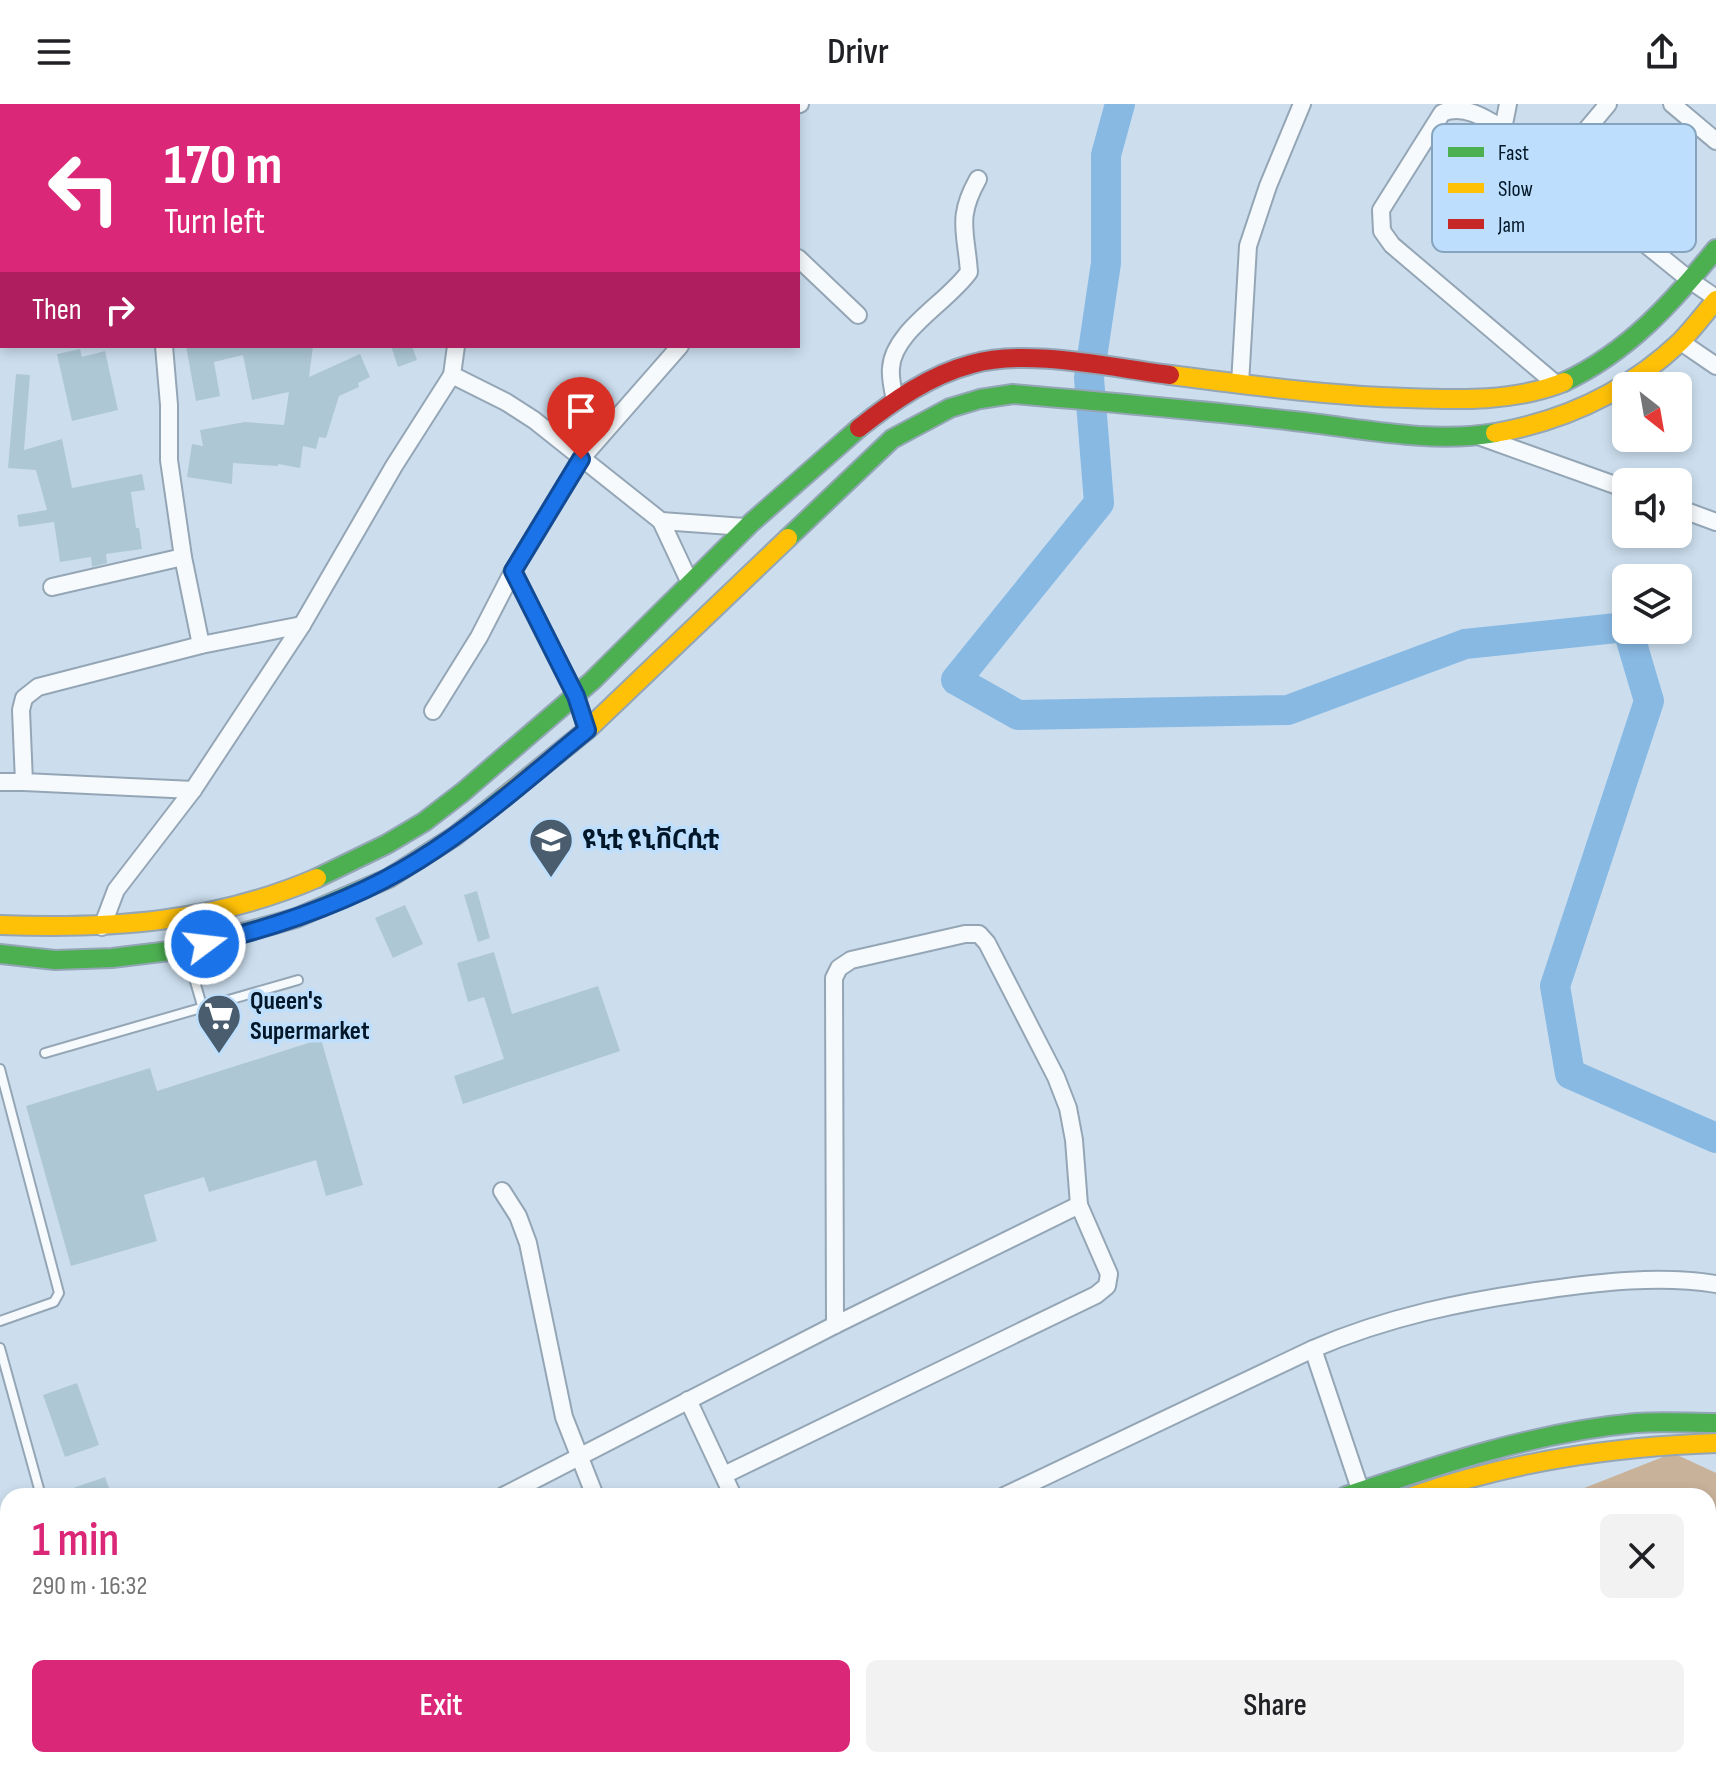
<!DOCTYPE html>
<html lang="en">
<head>
<meta charset="utf-8">
<style>
  :root { --surface:#fff; --page:#f2f2f2; --text:#202124; --muted:#757577; --accent:#db2777 }
  body { margin:0; font-family:"Sofia Sans Condensed","Noto Sans Ethiopic",sans-serif; background:var(--page); color:var(--text); height:100vh; display:flex; flex-direction:column; font-size:30px; white-space:nowrap }
  * { box-sizing:border-box; margin:0 }
  p { font-size:26px; color:var(--muted) }
  .icon { flex:none; width:44px; height:44px; fill:none; stroke:currentColor; stroke-width:2; stroke-linecap:round; stroke-linejoin:round }
  .map { position:relative; flex:1; overflow:hidden }
  .drawer { position:absolute; left:0px; top:1384px; width:1716px; height:280px; display:flex; flex-direction:column; background:var(--surface); border-radius:24px 24px 0 0; box-shadow:0 4px 12px #0003 }
  .drawer>* { flex:none }
  .guide { position:absolute; left:0px; top:0px; width:800px; height:244px; box-shadow:0 4px 12px #0003; background:#db2777; color:#fff; overflow:hidden }
  .needle { width:52px; rotate:149deg }
  .fabs { position:absolute; left:1612px; top:268px; display:grid; gap:16px }
  .fabs a { display:grid; place-items:center; width:80px; height:80px; border-radius:12px; background:var(--surface); box-shadow:0 4px 12px #0003; font-size:40px }
  .pin { position:absolute; display:grid; place-items:center; width:68px; height:68px; color:#fff; margin:-82px -34px; border-radius:50% 50% 50% 0; rotate:-45deg; box-shadow:0 0 8px #0007 }
  .pin .icon { rotate:45deg }
  .me { position:absolute; width:88px; margin:-44px; rotate:75deg; stroke-linejoin:round; filter:drop-shadow(0 0 6px #0008) }
  .turn { display:flex; align-items:center; gap:28px; height:168px; padding:0 32px; font-size:36px }
  .turn .icon { width:104px; height:104px; stroke-width:2.5 }
  .turn b { display:block; font-size:56px; line-height:68px }
  .then { display:flex; align-items:center; height:76px; padding:0 32px; background:#0003; gap:16px; font-size:30px }
  .round { display:grid; place-items:center; flex:none; width:84px; height:84px; border-radius:12px; background:var(--page) }
  .overview { display:flex; align-items:center; justify-content:space-between; height:136px; padding:0 32px }
  h1 { font-size:48px; font-weight:600; line-height:60px; color:var(--accent) }
  .primary-button { display:flex; gap:16px; margin-top:auto; padding:16px 32px }
  .primary-button a { flex:1; height:92px; border-radius:12px; background:var(--accent); color:#fff; font-size:32px; font-weight:600; line-height:92px; text-align:center }
  .primary-button a+a { background:var(--page); color:var(--text) }
  header { display:flex; justify-content:space-between; align-items:center; height:104px; padding:0 32px; background:var(--surface); font-size:36px; font-weight:600 }
  .map>svg:first-child { display:block }
</style>
</head>
<body>
<header><svg class="icon" aria-label="menu" viewBox="0 0 24 24"><path d="M4 6h16M4 12h16M4 18h16"/></svg>Drivr<svg class="icon" aria-label="share" viewBox="0 0 24 24"><path d="M12 15V3M7 8l5-5 5 5M5 13v7h14v-7"/></svg></header>
<div class="map">
<svg width="1716" height="1664" viewBox="0 0 1716 1664">
  <rect width="100%" height="100%" fill="#ccdeee"/>
  <!-- forest -->
  <path fill="#c9b29a" d="M1673,1349L1716,1369V1664H910L928,1656H1708V1392H1564Z"/>
  <g fill="none" stroke-linecap="round" stroke-linejoin="round">
    <!-- river -->
    <g stroke="#88b9e3" stroke-width="30">
      <path d="M1120,0L1106,51V159L1089,274L1099,399L956,576L1018,611L1288,606L1465,540L1626,523"/>
      <path d="M1628,526L1649,597L1555,882L1570,970L1716,1034"/>
    </g>
  </g>
  <!-- building -->
  <g fill="#adc7d5">
    <path d="M186,242H313L309,273L360,250L370,273L358,279L359,283L339,292L326,334L319,333L316,345L303,342L300,364L278,360V362L233,359L232,380L187,373L192,340L203,342L200,326L245,318L284,321L289,288L252,296L243,251L214,258L220,292L196,297Z"/>
    <path d="M391,242H412L417,256L398,263Z"/>
    <path d="M80,245L82,253L105,247L118,306L72,317L57,250Z"/>
    <path d="M16,270L30,271L24,346L62,335L72,384L142,370L145,386L131,388L136,424H139L142,445L106,450L107,459L92,463L91,453L60,458L54,418L19,423L17,411L47,406L36,366L8,364Z"/>
    <path d="M477,787L490,834L478,838L464,791Z"/>
    <path d="M405,801L423,840L393,854L375,814Z"/>
    <path d="M494,848L512,910L598,882L620,947L463,1000L454,972L504,955L484,893L468,898L457,859Z"/>
    <path d="M321,935L363,1081L326,1092L316,1056L209,1088L204,1073L144,1091L157,1137L71,1162L26,1002L150,964L157,987Z"/>
    <path d="M77,1279L99,1341L65,1353L43,1291Z"/>
    <path d="M105,1373L112,1392H56V1390Z"/>
  </g>
  <g fill="none" stroke-linecap="round" stroke-linejoin="round">
    <!-- lane casing -->
    <g stroke="#94a6b6" stroke-width="12">
      <g id="lane">
        <path d="M187,850L203,905"/>
        <path d="M45,949L298,876"/>
        <path d="M0,965L59,1189L54,1198L0,1217"/>
        <path d="M0,1244L41,1392"/>
        <path d="M0,1456L8,1469"/>
        <path d="M1239,1656L1251,1664"/>
        <path d="M1425,1664L1432,1656"/>
      </g>
    </g>
    <!-- street casing -->
    <g stroke="#94a6b6" stroke-width="20">
      <g id="street">
        <path d="M1672,0L1716,37"/>
        <path d="M322,2V0"/>
        <path d="M593,2L594,0"/>
        <path d="M792,2L800,0"/>
        <path d="M1503,25L1508,0"/>
        <path d="M1552,67L1608,0"/>
        <path d="M798,154L858,211"/>
        <path d="M1681,238L1716,262"/>
        <path d="M164,242L169,301V356L183,453L201,541"/>
        <path d="M456,242L452,271L506,298L534,316L661,417L690,479"/>
        <path d="M1240,280L1248,142L1268,82L1302,0"/>
        <path d="M1557,281L1392,141L1382,127L1381,106L1442,9C1463,0 1484,13 1503,25L1691,177L1716,194"/>
        <path d="M895,296C893,286 890,275 891,264C893,227 948,198 969,168C966,127 956,114 978,75"/>
        <path d="M1481,333L1626,385"/>
        <path d="M1678,404L1716,418"/>
        <path d="M661,417L745,423"/>
        <path d="M513,467L576,592L587,626"/>
        <path d="M52,483L183,453"/>
        <path d="M433,607L479,533L513,467L581,355L680,242"/>
        <path d="M0,678H24"/>
        <path d="M193,686L24,678L21,606L24,594L38,583L201,541L302,521"/>
        <path d="M102,823L116,786L193,686L302,521L394,362L452,271"/>
        <path d="M502,1087L518,1112L528,1139L564,1313L595,1392"/>
        <path d="M1313,1245L1360,1385"/>
        <path d="M688,1296L733,1392"/>
        <path d="M724,1371L1096,1191L1107,1182L1109,1170L1079,1101L1074,1036L1068,1004L1056,973L987,839L979,830H965L851,856L839,864L834,874L835,1221"/>
        <path d="M503,1392L835,1221L1079,1101"/>
        <path d="M1004,1392L1313,1245C1387,1213 1464,1197 1544,1186C1600,1178 1660,1171 1716,1180"/>
        <path d="M0,1632L8,1628"/>
      </g>
    </g>
    <!-- fast casing -->
    <g stroke="#94a6b6" stroke-width="22">
      <g id="fast">
        <path d="M0,189L2,188"/>
        <path d="M1564,278C1628,248 1672,199 1716,145"/>
        <path d="M788,434L892,335L950,304L980,295L1013,290C1107,298 1200,306 1294,317C1361,324 1427,340 1495,329"/>
        <path d="M317,774L387,740L424,718L463,688L592,577L751,419L859,324"/>
        <path d="M0,850L55,856L112,854L186,845L296,814L389,774L455,732L504,693"/>
        <path d="M1346,1392C1441,1360 1536,1328 1636,1319C1662,1317 1690,1319 1716,1319"/>
        <path d="M758,1664L775,1656"/>
      </g>
    </g>
    <!-- slow casing -->
    <g stroke="#94a6b6" stroke-width="22">
      <g id="slow">
        <path d="M55,0V2"/>
        <path d="M1170,271C1249,281 1328,292 1407,294C1460,296 1514,298 1564,278"/>
        <path d="M1495,329C1564,317 1628,287 1680,238C1693,225 1704,210 1716,196"/>
        <path d="M504,693L587,626L788,434"/>
        <path d="M0,821C112,825 212,819 317,774"/>
        <path d="M1413,1392C1512,1357 1612,1343 1716,1339"/>
        <path d="M809,1664L827,1656"/>
      </g>
    </g>
    <!-- jam casing -->
    <g stroke="#94a6b6" stroke-width="22">
      <path id="jam" d="M859,324C893,297 930,271 972,260C1028,244 1112,264 1170,271"/>
    </g>
    <!-- lane -->
    <use href="#lane" stroke="#f7fafc" stroke-width="8"/>
    <!-- street -->
    <use href="#street" stroke="#f7fafc" stroke-width="16"/>
    <!-- fast -->
    <use href="#fast" stroke="#4caf50" stroke-width="18"/>
    <!-- slow -->
    <use href="#slow" stroke="#ffc107" stroke-width="18"/>
    <!-- jam -->
    <use href="#jam" stroke="#c62828" stroke-width="18"/>
  </g>
  <g fill="none" stroke-linecap="round" stroke-linejoin="round">
    <!-- route casing -->
    <g stroke="#114b97" stroke-width="20">
      <path id="route" d="M205,840C279,822 354,797 419,756C479,719 533,670 587,626L576,592L513,467L581,355"/>
    </g>
    <!-- route -->
    <use href="#route" stroke="#1a73e8" stroke-width="14"/>
  </g>
  <!-- icons -->
  <defs>
    <g id="school-pin" transform="scale(2.3)"><path d="M0 17L-7.5 6A9.5 9.5 0 1 1 7.5 6Z" fill="#495d6e" stroke="#bddffd"/><path d="M0-5L7-2L0 1L-7-2ZM-4 1L0 2.5L4 1V4Q0 6-4 4Z" fill="#fff"/></g>
    <g id="supermarket-pin" transform="scale(2.3)"><path d="M0 17L-7.5 6A9.5 9.5 0 1 1 7.5 6Z" fill="#495d6e" stroke="#bddffd"/><path d="M-6-5.5h2.5l.6 2H6L4.5 2H-2.5L-4.4-4H-6ZM-1.5 3.2a1.3 1.3 0 1 0 .1 0ZM3 3.2a1.3 1.3 0 1 0 .1 0Z" fill="#fff"/></g>
  </defs>
  <g fill-rule="evenodd">
    <use href="#school-pin" x="551" y="736"/>
    <use href="#supermarket-pin" x="219" y="912"/>
  </g>
  <g text-anchor="middle" dominant-baseline="central" stroke-width="7" stroke-linejoin="round" paint-order="stroke">
    <!-- poi labels -->
    <g font-size="26" font-weight="bold" fill="#021729" stroke="#bddffd" text-anchor="start">
      <text x="582" y="736">ዩኒቲ ዩኒቨርሲቲ</text>
      <text x="250" y="897">Queen's<tspan x="250" dy="30">Supermarket</tspan></text>
    </g>
  </g>
  <!-- legend -->
  <rect x="1432" y="20" width="264" height="128" rx="12" fill="#bddffd" stroke="#85a3bd" stroke-width="2"/>
  <rect x="1448" y="43" width="36" height="10" fill="#4caf50"/>
  <rect x="1448" y="79" width="36" height="10" fill="#ffc107"/>
  <rect x="1448" y="115" width="36" height="10" fill="#c62828"/>
  <g font-size="22" fill="#021729">
    <text x="1498" y="56">Fast</text>
    <text x="1498" y="92">Slow</text>
    <text x="1498" y="128">Jam</text>
  </g>
</svg>
<div class="fabs">
<a><svg class="needle" viewBox="-14 -14 28 28"><path d="M0-13l5 13h-10z" fill="#e53935"/><path d="M0 13l5-13h-10z" fill="#757577"/></svg></a>
<a><svg class="icon" aria-label="sound" viewBox="0 0 24 24"><path d="M4 9h4l5-4v14l-5-4H4zM17 9q2 3 0 6"/></svg></a>
<a><svg class="icon" aria-label="layers" viewBox="0 0 24 24"><path d="M12 4l9 5-9 5-9-5zM3 14l9 5 9-5"/></svg></a>
</div>
<div class="pin" style="left:581px;top:355px;background:#d93025"><svg class="icon" aria-label="arrive" viewBox="0 0 24 24"><path d="M6 21V4h12l-3 4 3 4H6"/></svg></div>
<svg class="me" style="left:205px;top:840px" viewBox="-20 -20 40 40"><circle r="17" fill="#1a73e8" stroke="#fff" stroke-width="3"/><path d="M0-11L8 9 0 5-8 9z" fill="#fff"/></svg>
<div class="guide">
<div class="turn"><svg class="icon" aria-label="left" viewBox="0 0 24 24"><path d="M17 20v-9H6M10 6l-5 5 5 5"/></svg><div><b>170 m</b>Turn left</div></div>
<div class="then">Then<svg class="icon" aria-label="right" viewBox="0 0 24 24"><path d="M7 20v-9h11M14 6l5 5-5 5"/></svg></div>
</div>
<section class="drawer">
<div class="overview"><div><h1>1 min</h1><p>290 m · 16:32</p></div><a class="round"><svg class="icon" aria-label="close" viewBox="0 0 24 24"><path d="M6 6l12 12M18 6L6 18"/></svg></a></div>
<div class="primary-button"><a>Exit</a><a>Share</a></div>
</section>
</div>
</body>
</html>
